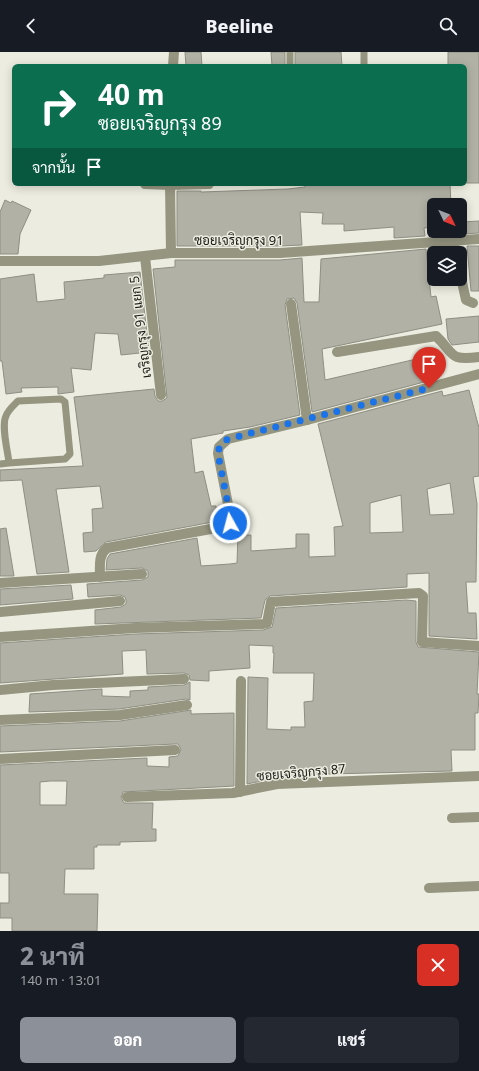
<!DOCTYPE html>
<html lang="th">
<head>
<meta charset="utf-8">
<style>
  :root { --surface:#171b24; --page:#242831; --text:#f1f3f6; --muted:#9ea1a6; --accent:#8c9099 }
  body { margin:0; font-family:"Noto Sans",Sarabun,sans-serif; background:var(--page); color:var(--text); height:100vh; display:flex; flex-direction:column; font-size:15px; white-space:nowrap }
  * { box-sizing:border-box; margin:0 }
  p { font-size:13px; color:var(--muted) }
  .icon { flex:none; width:22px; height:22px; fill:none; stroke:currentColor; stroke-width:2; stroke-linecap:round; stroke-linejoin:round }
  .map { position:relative; height:879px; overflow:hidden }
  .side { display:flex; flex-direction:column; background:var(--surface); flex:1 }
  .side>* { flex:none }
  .guide { position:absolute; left:12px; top:12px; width:455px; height:122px; border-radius:6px; box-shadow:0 2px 10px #0003; background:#0b6e4f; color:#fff; overflow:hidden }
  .needle { width:26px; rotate:133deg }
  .tools { position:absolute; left:427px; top:146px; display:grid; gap:8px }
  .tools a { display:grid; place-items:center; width:40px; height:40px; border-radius:6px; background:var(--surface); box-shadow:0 2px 10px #0003; font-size:20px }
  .pin { position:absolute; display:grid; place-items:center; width:34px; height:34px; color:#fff; margin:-41px -17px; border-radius:50% 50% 50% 0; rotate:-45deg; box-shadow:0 0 4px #0007 }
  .pin .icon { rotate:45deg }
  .me { position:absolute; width:44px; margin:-22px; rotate:353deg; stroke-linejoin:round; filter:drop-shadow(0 0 3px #0008) }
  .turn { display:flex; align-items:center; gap:14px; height:84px; padding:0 20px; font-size:18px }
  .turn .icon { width:52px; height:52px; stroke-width:2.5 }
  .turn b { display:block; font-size:28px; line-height:34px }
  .then { display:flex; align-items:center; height:38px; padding:0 20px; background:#0003; gap:8px; font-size:15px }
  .round { display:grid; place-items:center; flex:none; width:42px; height:42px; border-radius:6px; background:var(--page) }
  .headline { display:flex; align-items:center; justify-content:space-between; height:68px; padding:0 20px }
  h1 { font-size:24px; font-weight:800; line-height:30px; color:var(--accent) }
  .action { display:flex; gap:8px; margin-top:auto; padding:8px 20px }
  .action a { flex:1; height:46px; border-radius:6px; background:var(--accent); color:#fff; font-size:16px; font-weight:800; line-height:46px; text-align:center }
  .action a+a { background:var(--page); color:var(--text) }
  header { display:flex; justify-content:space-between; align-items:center; height:52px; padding:0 20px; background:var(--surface); font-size:18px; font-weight:800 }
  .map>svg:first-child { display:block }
</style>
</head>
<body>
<header><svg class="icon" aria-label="back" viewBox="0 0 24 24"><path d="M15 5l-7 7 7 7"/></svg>Beeline<svg class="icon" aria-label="search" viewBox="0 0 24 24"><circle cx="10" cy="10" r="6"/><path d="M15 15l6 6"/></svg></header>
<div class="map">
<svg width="479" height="879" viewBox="0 0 479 879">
  <rect width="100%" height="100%" fill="#ecece0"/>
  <!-- building -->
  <g fill="#b1b1a5" stroke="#8f8e83" fill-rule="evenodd">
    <path d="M185,0H201L202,14H186Z"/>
    <path d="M271,0H285V14H272Z"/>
    <path d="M295,0H341L342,14H295Z"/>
    <path d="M448,0H479V131H465V14H448Z"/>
    <path d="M305,132H450L451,153H434V175L424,176L425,184L394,186V175L344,179V172H322L323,161L300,160L302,193L280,194H177V139H201V140L288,137L305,135Z"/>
    <path d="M5,148L11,151L12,149L31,158L20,182L18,202H0V160Z"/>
    <path d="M479,169V181L462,182L461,170Z"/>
    <path d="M467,194H479V239H471Z"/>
    <path d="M426,197L431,245L436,244L442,272L322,297L325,328L434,303L439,326L312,360L297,251L294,246L287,247L285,253L300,363L250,375L223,379V381L191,387L195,421L203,419L211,454H216L218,469L106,490L96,499L84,500L83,481L93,480L92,457L103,456L100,434L56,437L69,520L37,522L22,428L0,429V418L83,414L74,345L154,337L155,344L158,349H162L167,346L153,217L175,215V208H280L302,206L304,250H319L321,207Z"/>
    <path d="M140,220L149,300L121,303L118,282L95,281L91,318L71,316L74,340L58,342V335L21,336L22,340L6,342L2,309H0V227L34,222L37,250L65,247L64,230L104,226V223Z"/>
    <path d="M479,264V290L452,293L448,287L446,267Z"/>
    <path d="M469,338L479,376V424L473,425L477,452L476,530H466L468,561H476L477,587L429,584V521L407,522V535L270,544L265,548L261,566L95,572V558L121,555L126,552V548L125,545L120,543L88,545L87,532L142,528L148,525V519L142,516L106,518L107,507L110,502L197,486L201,514L230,512L237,511L238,483H251V499L296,496V482H309V505L335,504L334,475L343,474L318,372L442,339L443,344ZM450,431L454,462L430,463L427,437ZM401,443L403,480L370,481V451Z"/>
    <path d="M6,476L14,524H0V477Z"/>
    <path d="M71,533L73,547L0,553V537Z"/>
    <path d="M406,548L416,549V590L418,595L479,600L477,642H479L478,661H475V698H451L452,719L287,723L286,725L276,726L247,732L248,625L268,626L267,677L291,678V675H305L304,650L313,649L314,621H273L274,601H273V594L249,593L250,616L209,619V629L190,628L189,623L184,621L147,622L146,598L122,599L123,622L0,631V591L135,582L263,578L272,575L276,556Z"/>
    <path d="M190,630V648L186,647L119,657L29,660L30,642L102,637V644L130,645V639L148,638V635L184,633Z"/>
    <path d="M191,658V662L234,661V734L123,740L121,746L124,751H153L152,777H156V789L120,790V793H97V795H94V817H65L64,842H98L97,879H12V866H0V851H9V821H0V713L147,706V714L169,715V705L178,704L181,697L178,692H175L0,700V674L120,669ZM50,729H67L66,753H40V730Z"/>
  </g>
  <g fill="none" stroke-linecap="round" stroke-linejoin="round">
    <!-- service -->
    <g stroke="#959580" stroke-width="7">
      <path d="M290,0V14"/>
      <path d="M364,0V14"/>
      <path d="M0,412L9,411L65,407L70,402L65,350L61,347L18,349C14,353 8,358 6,364C1,374 8,400 9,411"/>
    </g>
    <!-- minor -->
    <g stroke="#959580" stroke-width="10">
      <path d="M173,14L174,0"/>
      <path d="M145,132L170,133L209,132"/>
      <path d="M170,132L171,201"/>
      <path d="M453,189L456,201"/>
      <path d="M145,205L161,343"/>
      <path d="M0,209H99L171,201H280L479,187"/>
      <path d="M460,221L466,248L473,251"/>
      <path d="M291,252L307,368"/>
      <path d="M337,300L436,284C455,302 448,309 479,305"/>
      <path d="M100,525C100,514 98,503 107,496L227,474L231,468L218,401L219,395L228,387L307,368L479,322"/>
      <path d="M0,531L142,522"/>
      <path d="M0,560L120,549"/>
      <path d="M0,585L135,576L263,572L267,571L271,550L419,541L423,544L422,590L479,594"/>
      <path d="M0,638L53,633L184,627"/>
      <path d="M0,668L120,663L187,653"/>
      <path d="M0,707L175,698"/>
      <path d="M240,740L241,629"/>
      <path d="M127,745L233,741L277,732L479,724"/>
      <path d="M452,766L479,765"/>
      <path d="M429,836L479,834"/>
    </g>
  </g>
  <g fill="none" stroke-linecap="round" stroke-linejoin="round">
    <!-- route -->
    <path stroke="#1a73e8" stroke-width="7" stroke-dasharray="0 12.6" d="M230,471L231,468L218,402C219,394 221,391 228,387L429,336"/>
  </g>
  <g text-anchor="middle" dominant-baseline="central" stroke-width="3" stroke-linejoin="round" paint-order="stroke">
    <!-- street labels -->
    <g font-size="13" fill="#1b1b16" stroke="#ecece0">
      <text x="239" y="188">ซอยเจริญกรุง 91</text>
      <text transform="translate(140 275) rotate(-97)">เจริญกรุง 91 แยก 5</text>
      <text transform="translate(301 720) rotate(-5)">ซอยเจริญกรุง 87</text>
    </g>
  </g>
</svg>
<div class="tools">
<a><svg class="needle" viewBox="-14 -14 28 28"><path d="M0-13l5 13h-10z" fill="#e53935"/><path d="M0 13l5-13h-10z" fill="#9ea1a6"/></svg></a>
<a><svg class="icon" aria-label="layers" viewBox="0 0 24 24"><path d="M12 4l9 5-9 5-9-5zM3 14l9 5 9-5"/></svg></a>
</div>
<div class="pin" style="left:429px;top:336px;background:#d93025"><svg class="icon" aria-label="arrive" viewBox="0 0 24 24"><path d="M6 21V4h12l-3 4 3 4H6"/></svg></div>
<svg class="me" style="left:230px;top:471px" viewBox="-20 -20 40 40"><circle r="17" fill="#1a73e8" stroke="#fff" stroke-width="3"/><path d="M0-11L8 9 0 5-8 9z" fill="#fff"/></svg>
<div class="guide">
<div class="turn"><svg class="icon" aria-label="right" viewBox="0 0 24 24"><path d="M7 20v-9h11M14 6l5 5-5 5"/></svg><div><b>40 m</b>ซอยเจริญกรุง 89</div></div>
<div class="then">จากนั้น<svg class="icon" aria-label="arrive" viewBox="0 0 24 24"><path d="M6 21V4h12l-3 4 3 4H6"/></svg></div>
</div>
</div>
<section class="side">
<div class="headline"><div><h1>2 นาที</h1><p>140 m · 13:01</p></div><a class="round" style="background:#d93025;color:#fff"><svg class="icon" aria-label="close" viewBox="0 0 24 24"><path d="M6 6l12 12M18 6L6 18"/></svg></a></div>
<div class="action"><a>ออก</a><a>แชร์</a></div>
</section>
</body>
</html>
